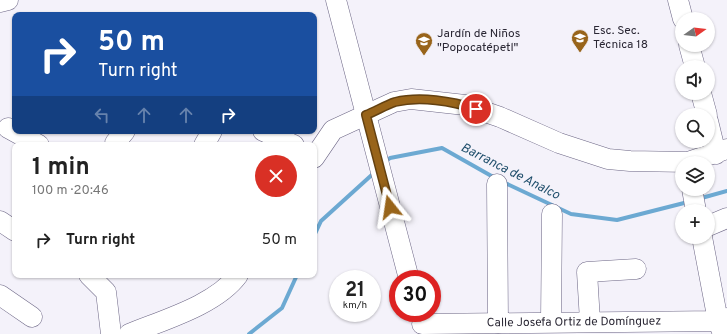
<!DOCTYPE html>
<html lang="en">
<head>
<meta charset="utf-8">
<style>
  :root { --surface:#fff; --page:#f6f6f6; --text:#222; --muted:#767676 }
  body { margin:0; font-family:Overpass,sans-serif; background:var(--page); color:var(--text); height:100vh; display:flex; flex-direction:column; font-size:15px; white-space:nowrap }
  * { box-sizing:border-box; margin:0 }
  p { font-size:13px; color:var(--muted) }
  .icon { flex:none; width:22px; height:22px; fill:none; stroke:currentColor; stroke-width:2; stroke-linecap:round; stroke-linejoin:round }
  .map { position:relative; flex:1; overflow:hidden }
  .side { position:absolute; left:12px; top:142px; width:305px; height:136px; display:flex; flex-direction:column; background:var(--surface); border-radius:8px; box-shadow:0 1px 3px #0004 }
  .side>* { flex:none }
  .banner { position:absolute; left:12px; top:12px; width:305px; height:122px; border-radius:8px; box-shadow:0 1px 3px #0004; background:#1a4fa0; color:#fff; overflow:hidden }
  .needle { width:26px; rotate:76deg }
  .buttons { position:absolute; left:675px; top:12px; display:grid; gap:8px }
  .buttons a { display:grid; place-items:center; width:40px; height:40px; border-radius:50%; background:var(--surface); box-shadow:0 1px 3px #0004; font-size:20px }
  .speed { position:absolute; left:329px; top:270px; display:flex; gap:8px; font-size:20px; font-weight:700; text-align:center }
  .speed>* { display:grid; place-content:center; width:52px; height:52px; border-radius:50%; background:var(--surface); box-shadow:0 1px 3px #0004; line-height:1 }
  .speed small { font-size:10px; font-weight:400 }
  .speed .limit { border:6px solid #d22; background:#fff; color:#111 }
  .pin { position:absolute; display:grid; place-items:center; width:34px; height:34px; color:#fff; margin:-17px; border:2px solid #fff; border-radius:50%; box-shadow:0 1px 4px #0007 }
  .me { position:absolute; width:44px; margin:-22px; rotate:345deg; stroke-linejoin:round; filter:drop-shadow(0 0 3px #0008) }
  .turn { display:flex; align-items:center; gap:14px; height:84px; padding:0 20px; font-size:18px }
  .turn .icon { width:52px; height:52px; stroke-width:2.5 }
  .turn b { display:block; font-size:28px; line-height:34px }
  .lanes { display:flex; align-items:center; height:38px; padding:0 20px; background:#0003; justify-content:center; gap:20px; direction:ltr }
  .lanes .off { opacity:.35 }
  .round { display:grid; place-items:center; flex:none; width:42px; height:42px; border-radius:21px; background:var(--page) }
  .summary { display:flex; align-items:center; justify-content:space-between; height:68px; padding:0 20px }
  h1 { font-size:24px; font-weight:700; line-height:30px }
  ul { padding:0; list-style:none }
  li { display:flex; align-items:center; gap:12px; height:60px; padding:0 20px }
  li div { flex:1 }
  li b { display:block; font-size:15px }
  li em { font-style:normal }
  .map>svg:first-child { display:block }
</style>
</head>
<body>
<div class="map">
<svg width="727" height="334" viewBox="0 0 727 334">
  <rect width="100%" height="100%" fill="#f4f2fa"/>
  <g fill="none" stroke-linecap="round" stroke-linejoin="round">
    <!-- stream -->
    <g stroke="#6ca9d2" stroke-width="4">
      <path d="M384,163L390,158L442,148L495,178"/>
      <path d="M503,182L571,214L617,220L688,202"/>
      <path d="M698,199L727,191"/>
      <path d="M314,236L321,221L375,172"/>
      <path d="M249,334L282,308L297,275"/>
    </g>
    <!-- minor casing -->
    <g stroke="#6c6685" stroke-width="21">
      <g id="minor">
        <path d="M336,0L409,279"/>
        <path d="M678,0L683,19"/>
        <path d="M0,2L8,0"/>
        <path d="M689,45L695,67"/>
        <path d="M701,93L707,115"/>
        <path d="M708,121L716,154"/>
        <path d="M8,128L39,145"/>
        <path d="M263,131L294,145"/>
        <path d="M115,143L125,131"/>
        <path d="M204,145L212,131"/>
        <path d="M314,158L333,130L394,102L411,99L465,105L500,117L559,143L608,159L630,161L688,162L727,149"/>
        <path d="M497,184L498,323"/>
        <path d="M692,189L696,211"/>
        <path d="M0,221L15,231"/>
        <path d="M708,226L727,218"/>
        <path d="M702,237L718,321L723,334"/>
        <path d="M89,275L106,292L111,334"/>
        <path d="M0,295L32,317"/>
        <path d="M590,321L587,272L636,269"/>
        <path d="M551,322L552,214"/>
        <path id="s1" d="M422,324L718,321L727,318"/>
        <path d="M129,334C163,320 216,305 238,275"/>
      </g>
    </g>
    <!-- minor -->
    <use href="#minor" stroke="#fff" stroke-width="20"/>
  </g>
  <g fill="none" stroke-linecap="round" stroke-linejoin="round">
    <!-- route casing -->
    <g stroke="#634111" stroke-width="10">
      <path id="route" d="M390,207L366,115C376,111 386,105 395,102C420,96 452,101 476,109"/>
    </g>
    <!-- route -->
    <use href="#route" stroke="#98641a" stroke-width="7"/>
  </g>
  <!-- icons -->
  <defs>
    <g id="school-pin" transform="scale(0.9)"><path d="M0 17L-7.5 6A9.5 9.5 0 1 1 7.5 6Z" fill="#98641a" stroke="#f4f2fa"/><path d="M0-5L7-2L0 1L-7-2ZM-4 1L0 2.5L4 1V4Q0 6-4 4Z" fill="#fff"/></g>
  </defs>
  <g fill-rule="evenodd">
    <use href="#school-pin" x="580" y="38"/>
    <use href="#school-pin" x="424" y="41"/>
  </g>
  <g text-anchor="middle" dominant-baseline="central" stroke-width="4" stroke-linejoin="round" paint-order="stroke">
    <!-- poi labels -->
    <g font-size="12" fill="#2b2835" stroke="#f4f2fa" text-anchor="start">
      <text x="593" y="31">Esc. Sec.<tspan x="593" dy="14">Técnica 18</tspan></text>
      <text x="437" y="34">Jardín de Niños<tspan x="437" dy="14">"Popocatépetl"</tspan></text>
    </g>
    <!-- street labels -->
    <g font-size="12" fill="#2b2835" stroke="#f4f2fa">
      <text stroke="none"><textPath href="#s1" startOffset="152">Calle Josefa Ortiz de Domínguez</textPath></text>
    </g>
    <!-- water labels -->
    <g font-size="13" font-style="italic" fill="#1f4e6b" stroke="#f4f2fa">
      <text transform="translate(510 172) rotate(27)">Barranca de Analco</text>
    </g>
  </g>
</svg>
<div class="buttons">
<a><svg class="needle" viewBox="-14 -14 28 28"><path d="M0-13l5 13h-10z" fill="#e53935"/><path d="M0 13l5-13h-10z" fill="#767676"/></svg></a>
<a><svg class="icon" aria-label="sound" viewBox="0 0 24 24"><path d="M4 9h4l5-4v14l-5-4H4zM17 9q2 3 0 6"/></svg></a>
<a><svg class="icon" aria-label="search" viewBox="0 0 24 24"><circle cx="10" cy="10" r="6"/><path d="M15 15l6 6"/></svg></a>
<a><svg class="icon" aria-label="layers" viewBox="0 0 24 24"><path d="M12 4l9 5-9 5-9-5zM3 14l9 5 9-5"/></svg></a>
<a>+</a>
</div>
<div class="speed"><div>21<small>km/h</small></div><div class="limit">30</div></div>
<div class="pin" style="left:476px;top:109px;background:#d93025"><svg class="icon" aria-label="arrive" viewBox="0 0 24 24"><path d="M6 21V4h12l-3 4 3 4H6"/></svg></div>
<svg class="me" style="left:390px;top:207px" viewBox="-20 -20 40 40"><path d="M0-17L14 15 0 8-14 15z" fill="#98641a" stroke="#fff" stroke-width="4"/></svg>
<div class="banner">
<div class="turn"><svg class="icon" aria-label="right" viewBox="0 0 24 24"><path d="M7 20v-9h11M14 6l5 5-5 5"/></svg><div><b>50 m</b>Turn right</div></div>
<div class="lanes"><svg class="icon off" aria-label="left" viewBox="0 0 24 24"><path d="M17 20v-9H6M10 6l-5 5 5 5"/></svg><svg class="icon off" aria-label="ahead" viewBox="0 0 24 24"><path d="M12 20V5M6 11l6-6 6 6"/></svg><svg class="icon off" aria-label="ahead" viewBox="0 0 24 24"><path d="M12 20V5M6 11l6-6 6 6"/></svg><svg class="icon" aria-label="right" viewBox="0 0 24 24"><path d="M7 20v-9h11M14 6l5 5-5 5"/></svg></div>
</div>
<section class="side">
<div class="summary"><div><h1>1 min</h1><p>100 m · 20:46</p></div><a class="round" style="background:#d93025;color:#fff"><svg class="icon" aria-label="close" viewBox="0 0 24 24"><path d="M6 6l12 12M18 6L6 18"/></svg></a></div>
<ul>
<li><svg class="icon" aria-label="right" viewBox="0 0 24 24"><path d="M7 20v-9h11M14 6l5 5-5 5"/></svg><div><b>Turn right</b></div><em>50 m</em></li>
</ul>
</section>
</div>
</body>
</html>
